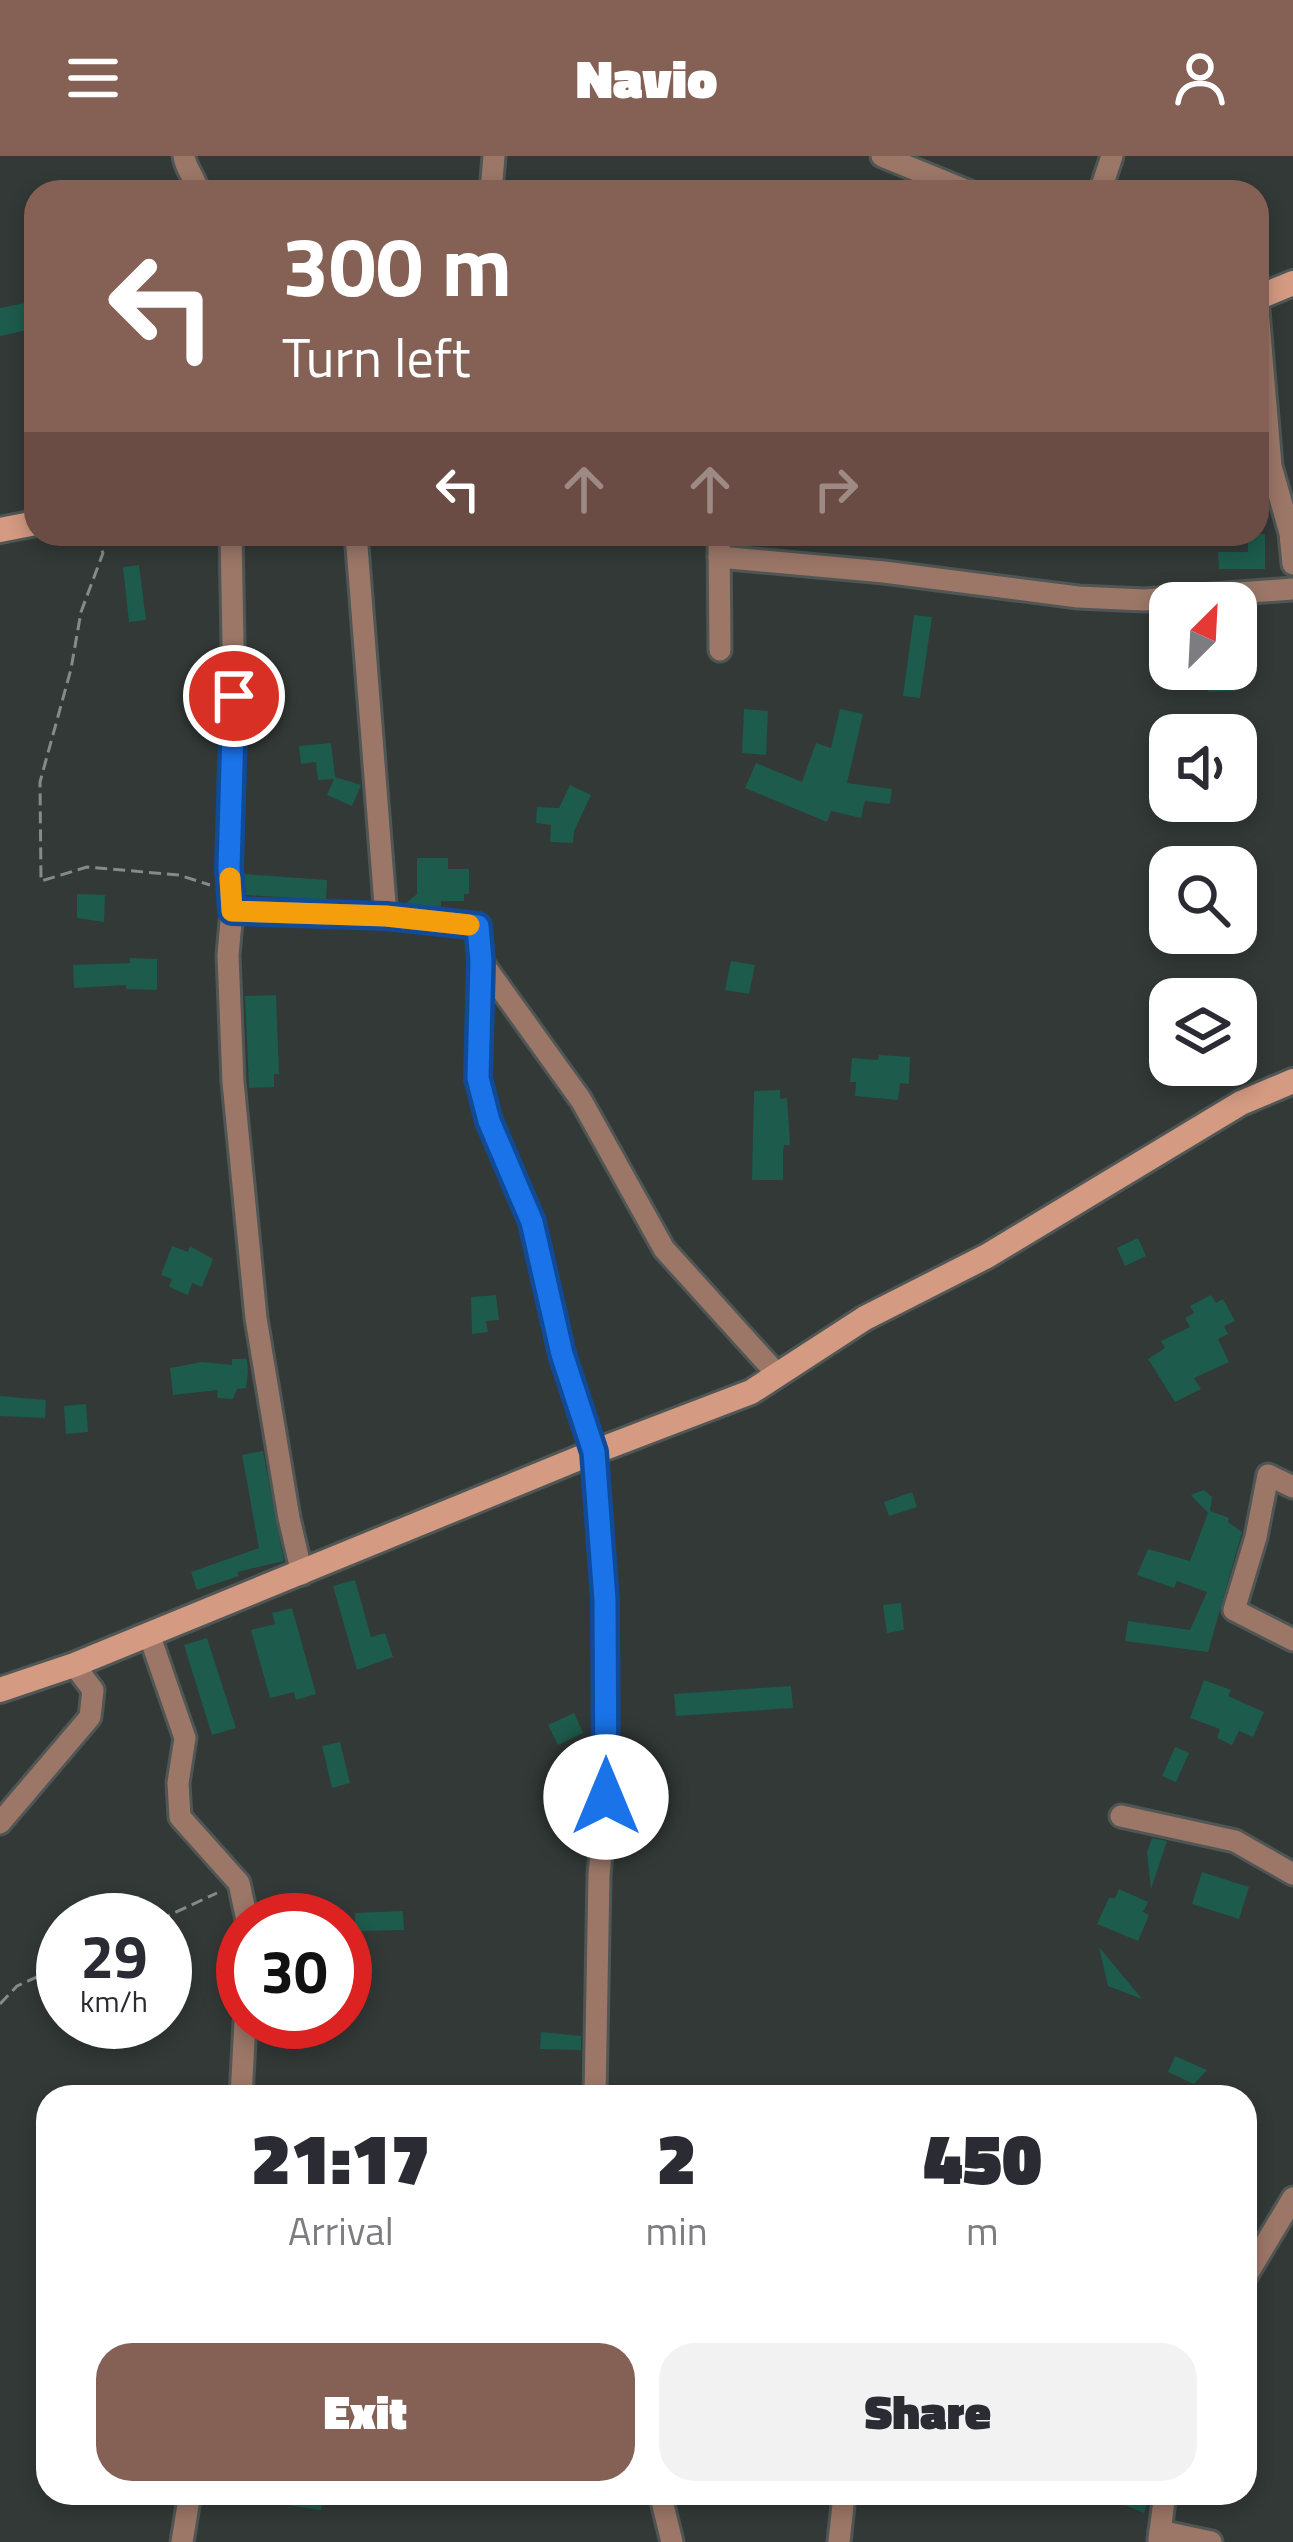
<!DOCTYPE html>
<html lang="en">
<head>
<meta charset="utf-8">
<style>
  :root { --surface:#fff; --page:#f2f2f3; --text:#2b2b33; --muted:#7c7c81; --accent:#856055 }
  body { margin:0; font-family:"Titillium Web",sans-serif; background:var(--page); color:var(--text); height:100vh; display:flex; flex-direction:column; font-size:45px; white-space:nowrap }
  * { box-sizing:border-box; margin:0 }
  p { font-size:39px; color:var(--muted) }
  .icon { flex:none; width:66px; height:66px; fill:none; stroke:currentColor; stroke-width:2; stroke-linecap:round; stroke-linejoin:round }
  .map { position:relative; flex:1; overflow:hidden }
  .side { position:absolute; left:36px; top:1929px; width:1221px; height:420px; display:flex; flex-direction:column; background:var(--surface); border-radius:36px; box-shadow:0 6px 18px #0003 }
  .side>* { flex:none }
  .hud { position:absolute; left:24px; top:24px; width:1245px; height:366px; border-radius:36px; box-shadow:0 6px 18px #0003; background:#856055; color:#fff; overflow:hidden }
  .needle { width:78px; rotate:24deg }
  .tools { position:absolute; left:1149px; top:426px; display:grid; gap:24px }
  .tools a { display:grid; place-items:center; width:108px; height:108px; border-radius:24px; background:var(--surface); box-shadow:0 6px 18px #0003; font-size:60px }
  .speed { position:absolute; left:36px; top:1737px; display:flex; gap:24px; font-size:60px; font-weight:700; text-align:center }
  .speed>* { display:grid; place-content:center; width:156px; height:156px; border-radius:50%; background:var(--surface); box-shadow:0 6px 18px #0003; line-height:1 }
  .speed small { font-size:30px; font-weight:400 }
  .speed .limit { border:18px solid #d22; background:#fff; color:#111 }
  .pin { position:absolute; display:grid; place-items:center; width:102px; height:102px; color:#fff; margin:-51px; border:6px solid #fff; border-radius:50%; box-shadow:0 3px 12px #0007 }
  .me { position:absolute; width:132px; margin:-66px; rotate:0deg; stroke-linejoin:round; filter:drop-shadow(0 0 9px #0008) }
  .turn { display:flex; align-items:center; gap:42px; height:252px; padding:0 60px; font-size:54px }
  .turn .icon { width:156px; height:156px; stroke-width:2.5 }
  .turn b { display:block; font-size:84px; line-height:102px }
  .lanes { display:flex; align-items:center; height:114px; padding:0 60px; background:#0003; justify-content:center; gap:60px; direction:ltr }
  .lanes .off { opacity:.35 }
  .eta { display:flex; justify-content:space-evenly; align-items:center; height:204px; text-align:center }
  .eta b { font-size:72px; font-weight:800; line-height:84px }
  .button { display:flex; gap:24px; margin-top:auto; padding:24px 60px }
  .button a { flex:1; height:138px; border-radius:36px; background:var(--accent); color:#fff; font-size:48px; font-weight:800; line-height:138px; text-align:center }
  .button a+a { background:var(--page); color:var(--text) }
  header { display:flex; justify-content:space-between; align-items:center; height:156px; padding:0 60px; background:var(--accent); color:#fff; font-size:54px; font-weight:800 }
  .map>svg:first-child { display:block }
</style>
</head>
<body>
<header><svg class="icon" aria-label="menu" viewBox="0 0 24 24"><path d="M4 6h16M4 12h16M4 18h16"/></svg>Navio<svg class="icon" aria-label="person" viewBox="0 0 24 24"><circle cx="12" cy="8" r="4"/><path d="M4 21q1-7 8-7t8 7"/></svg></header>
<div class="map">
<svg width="1293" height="2386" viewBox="0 0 1293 2386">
  <rect width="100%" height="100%" fill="#323937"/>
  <!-- building -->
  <g fill="#1d5b4c">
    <path d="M36,145V172L0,180V152Z"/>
    <path d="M1248,378H1265V413H1219L1218,396H1248Z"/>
    <path d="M139,409L146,464L129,466L123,411Z"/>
    <path d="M914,459L932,461L920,542L903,540Z"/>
    <path d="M1236,518V535L1208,536L1207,519Z"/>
    <path d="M744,553L768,555L766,599L742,597Z"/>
    <path d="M840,553L863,558L847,627L892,633L890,648L865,645L861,662L831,655L827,666L745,632L756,607L802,626L816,587L831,592Z"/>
    <path d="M331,587L335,621L361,629L352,650L327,639L334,623L318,624L316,606L301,608L299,590Z"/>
    <path d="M570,629L591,639L574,675L573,687L550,686L551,669L536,667L537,651L559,652Z"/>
    <path d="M417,702H448V713H469V738H464V745H441V751L405,748L417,738Z"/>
    <path d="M244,718L327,724L326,744L246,739Z"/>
    <path d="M77,738L105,739L104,766L77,762Z"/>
    <path d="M130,802L157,803V834L126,833V829L74,832L73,809L130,807Z"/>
    <path d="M731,805L755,809L749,838L725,834Z"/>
    <path d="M276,839L279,918H274V931L249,932L245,840Z"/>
    <path d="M879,899L910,901L909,928L900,927L898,944L855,940L856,926H850L852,902L878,904Z"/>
    <path d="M780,934V943L787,942L789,971L790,989H784L783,996V1024H752L754,935Z"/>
    <path d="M1138,1082L1146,1100L1125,1110L1117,1092Z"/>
    <path d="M172,1090L188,1096L190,1090L213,1103L202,1131L192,1127L188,1139L169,1131L172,1123L161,1119Z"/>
    <path d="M496,1139L499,1164L486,1165L488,1176L472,1178L471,1141Z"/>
    <path d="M1211,1139L1216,1147L1223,1143L1235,1165L1224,1170L1228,1178L1218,1183L1229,1206L1194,1222L1201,1233L1175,1246L1148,1203L1165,1192L1161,1185L1190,1171L1185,1162L1194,1157L1190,1150Z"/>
    <path d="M232,1203H247L248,1216L246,1232L237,1233L233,1243L217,1242L218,1234L173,1239L170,1212L202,1206L232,1209Z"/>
    <path d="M0,1240L46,1244L45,1262L0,1260Z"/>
    <path d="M86,1248L88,1276L66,1278L64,1250Z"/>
    <path d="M263,1295L284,1405L237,1416L239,1420L197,1434L191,1416L259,1392L242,1299Z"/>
    <path d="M1204,1334L1212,1341L1210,1355L1229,1362L1228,1366L1242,1376L1208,1496L1125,1485L1128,1465L1190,1474L1207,1436L1177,1425L1174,1432L1137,1419L1148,1393L1190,1405L1208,1357L1191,1339Z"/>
    <path d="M912,1336L917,1351L889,1360L884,1346Z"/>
    <path d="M355,1424L371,1481L385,1477L393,1501L357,1514L333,1430Z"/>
    <path d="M901,1447L904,1474L887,1477L883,1449Z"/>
    <path d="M292,1452L316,1538L296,1544L294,1536L270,1542L251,1474L275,1468L272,1457Z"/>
    <path d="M207,1482L236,1572L212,1579L184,1489Z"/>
    <path d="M1204,1524L1231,1534L1228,1540L1264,1556L1253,1581L1239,1575L1232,1589L1217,1582L1220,1573L1190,1562Z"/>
    <path d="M791,1530L793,1552L676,1560L674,1538Z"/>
    <path d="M574,1557L583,1577L558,1589L548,1569Z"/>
    <path d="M340,1586L350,1627L332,1632L322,1590Z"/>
    <path d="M1175,1591L1189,1597L1176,1626L1162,1620Z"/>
    <path d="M1152,1682L1167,1685L1151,1733L1147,1696Z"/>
    <path d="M1202,1716L1249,1731L1239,1763L1192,1748Z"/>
    <path d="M1119,1733L1148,1746L1143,1756L1149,1759L1138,1785L1097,1768L1109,1742H1115Z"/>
    <path d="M403,1755L404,1774L355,1775V1757Z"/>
    <path d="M1099,1791L1142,1843L1108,1830Z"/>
    <path d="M541,1876L581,1880V1894L540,1893Z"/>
    <path d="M1175,1900L1207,1914L1194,1928L1168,1916Z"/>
    <path d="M268,2337H324L321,2354L267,2346Z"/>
    <path d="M1096,2337H1150L1144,2357Z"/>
  </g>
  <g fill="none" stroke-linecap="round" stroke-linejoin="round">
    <!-- street casing -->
    <g stroke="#4f5654" stroke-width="27">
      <g id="street">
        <path d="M184,0C186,15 196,22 198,36"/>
        <path d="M882,0L970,36"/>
        <path d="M491,36L494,0"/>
        <path d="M1100,36L1112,0"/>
        <path d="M1257,142L1271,310L1290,377L1293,408"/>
        <path d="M231,378L234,540L229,712L232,755L228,799L233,926L256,1162L289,1362L302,1418"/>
        <path d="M356,378L386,761"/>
        <path d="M719,378L720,494"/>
        <path d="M719,401L884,416L1078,441L1144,444L1293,433"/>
        <path d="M232,755L386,761L478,770L481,805L478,922L489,965L532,1066L562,1198L594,1296L605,1444L606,1641L599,1719L595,1941"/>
        <path d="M481,805L581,944L664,1093L778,1219"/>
        <path d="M1293,1331L1268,1319L1256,1381L1234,1454L1293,1484"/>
        <path d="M149,1478L185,1582L178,1627L180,1661L239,1727L247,1764"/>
        <path d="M1121,1660L1235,1685L1293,1718"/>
        <path d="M0,1667L90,1561L93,1534L74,1509"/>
        <path d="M241,1941L245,1866"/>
        <path d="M1245,2122L1293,2042"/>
        <path d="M660,2337L672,2386"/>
        <path d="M1160,2375L1211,2386"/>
        <path d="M1159,2384L1165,2337"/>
        <path d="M182,2386L190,2337"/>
        <path d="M839,2386L843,2349"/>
      </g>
    </g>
    <!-- secondary casing -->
    <g stroke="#4f5654" stroke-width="30">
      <g id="secondary">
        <path d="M1257,142L1293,127"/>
        <path d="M0,374L36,367"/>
        <path d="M0,1534L74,1509L594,1296L751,1236L865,1162L987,1100L1241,947L1293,925"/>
      </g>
    </g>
    <!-- path -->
    <g stroke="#858b89" stroke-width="3" stroke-dasharray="12 6" stroke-linecap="butt">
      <path d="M95,378L103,397L81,456L71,513L40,626L41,725L87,711L179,719L210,729"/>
      <path d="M159,1764L217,1737"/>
      <path d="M0,1848L17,1830L63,1809"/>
    </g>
    <!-- street -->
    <use href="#street" stroke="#9c7768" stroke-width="21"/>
    <!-- secondary -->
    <use href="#secondary" stroke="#d49a82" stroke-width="24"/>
  </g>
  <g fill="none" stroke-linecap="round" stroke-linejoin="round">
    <!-- route casing -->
    <g stroke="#114b97" stroke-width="30">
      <path id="route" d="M234,540L229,712L232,755L386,760L478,770L481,805L478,922L489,965L532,1066L562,1198L594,1296L605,1444L606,1641"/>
    </g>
    <!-- route -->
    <use href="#route" stroke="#1a73e8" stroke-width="21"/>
    <!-- slow -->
    <path stroke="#f59e0b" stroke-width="21" d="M230,722L232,755L386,760L469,769"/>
  </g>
</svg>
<div class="tools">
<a><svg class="needle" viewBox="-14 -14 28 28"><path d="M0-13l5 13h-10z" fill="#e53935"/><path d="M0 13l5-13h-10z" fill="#7c7c81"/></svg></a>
<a><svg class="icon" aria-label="sound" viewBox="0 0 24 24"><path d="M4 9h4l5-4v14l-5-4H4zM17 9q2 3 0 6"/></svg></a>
<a><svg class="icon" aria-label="search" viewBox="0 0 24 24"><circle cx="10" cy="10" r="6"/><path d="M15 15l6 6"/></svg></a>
<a><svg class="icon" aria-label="layers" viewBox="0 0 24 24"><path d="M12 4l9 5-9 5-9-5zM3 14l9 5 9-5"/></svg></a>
</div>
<div class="speed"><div>29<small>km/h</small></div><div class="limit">30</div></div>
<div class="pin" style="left:234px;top:540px;background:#d93025"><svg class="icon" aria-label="arrive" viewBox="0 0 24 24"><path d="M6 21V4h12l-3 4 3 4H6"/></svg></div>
<svg class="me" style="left:606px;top:1641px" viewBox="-20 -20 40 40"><circle r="19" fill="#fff"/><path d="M0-13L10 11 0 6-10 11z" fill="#1a73e8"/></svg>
<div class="hud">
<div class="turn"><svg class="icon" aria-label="left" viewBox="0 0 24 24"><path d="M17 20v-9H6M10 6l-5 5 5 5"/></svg><div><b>300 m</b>Turn left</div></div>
<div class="lanes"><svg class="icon" aria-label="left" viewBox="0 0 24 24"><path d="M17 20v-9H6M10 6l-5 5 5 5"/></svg><svg class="icon off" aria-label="ahead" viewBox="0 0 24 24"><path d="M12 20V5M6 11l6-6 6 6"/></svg><svg class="icon off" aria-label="ahead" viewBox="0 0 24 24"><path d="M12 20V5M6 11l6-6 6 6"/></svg><svg class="icon off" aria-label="right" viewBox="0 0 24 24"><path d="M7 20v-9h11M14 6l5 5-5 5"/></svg></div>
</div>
<section class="side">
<div class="eta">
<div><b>21:17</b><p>Arrival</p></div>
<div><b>2</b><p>min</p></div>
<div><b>450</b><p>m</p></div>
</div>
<div class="button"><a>Exit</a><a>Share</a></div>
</section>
</div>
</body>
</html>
